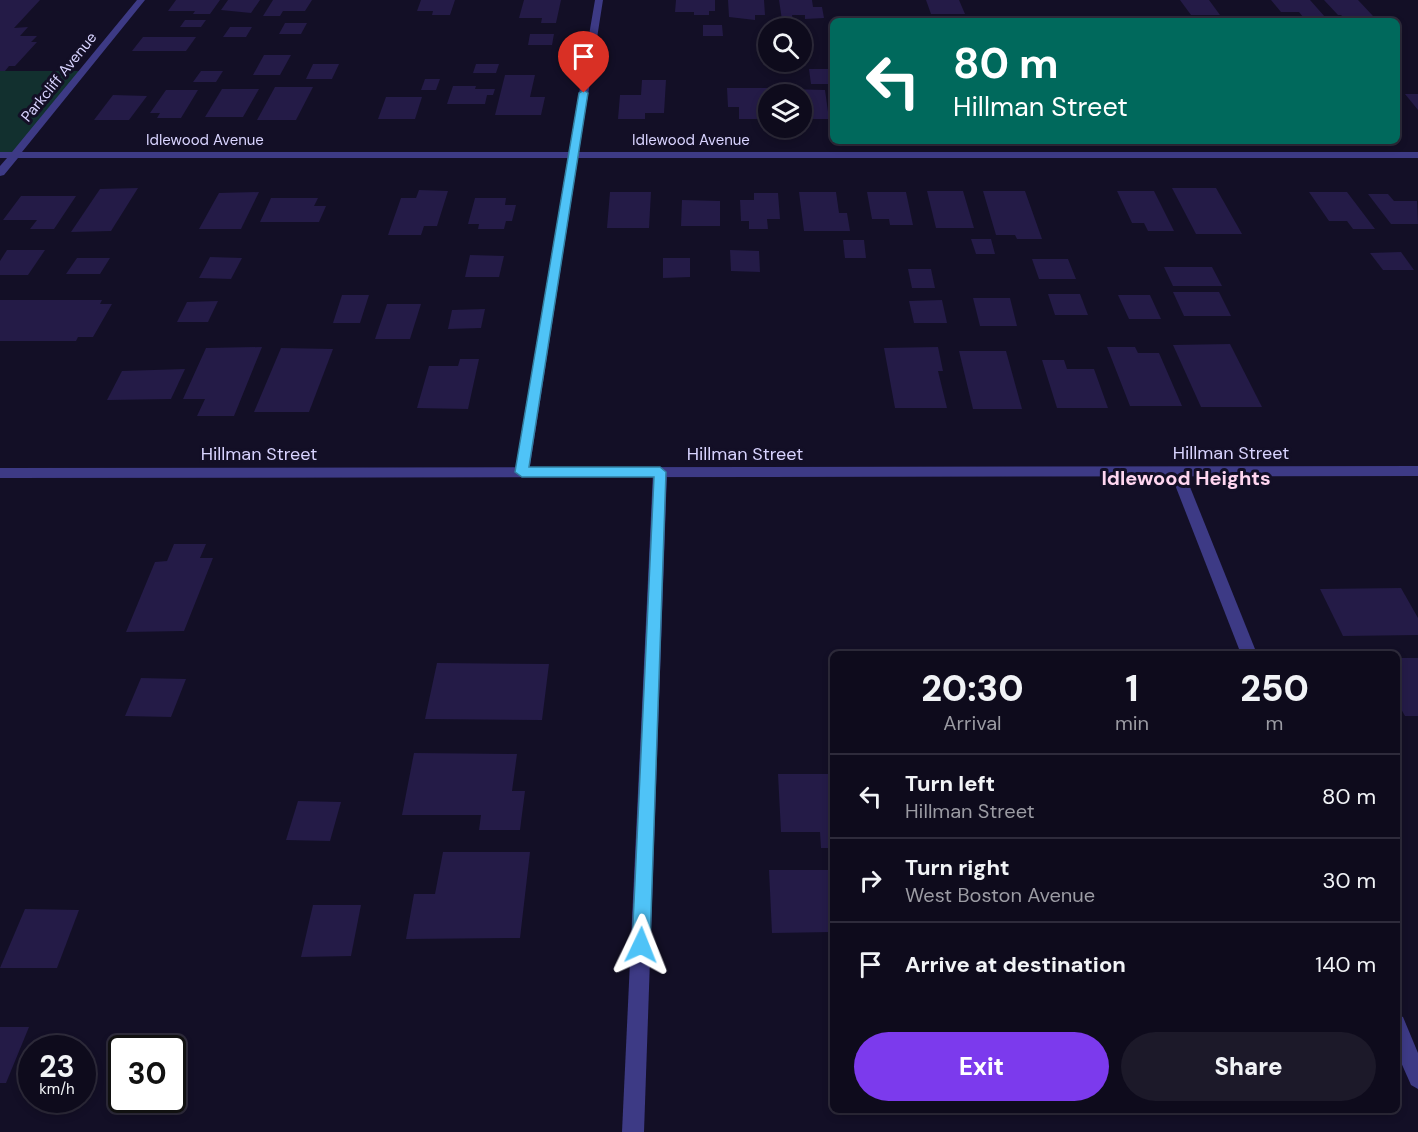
<!DOCTYPE html>
<html lang="en">
<head>
<meta charset="utf-8">
<style>
  :root { --surface:#0e0b1c; --page:#1c1929; --text:#f1f3f6; --muted:#9b9ba3; --line:#2e2b3b; --accent:#7c3aed }
  body { margin:0; font-family:"DM Sans",sans-serif; background:var(--page); color:var(--text); height:100vh; display:flex; flex-direction:column; font-size:22px; white-space:nowrap }
  * { box-sizing:border-box; margin:0 }
  p { font-size:20px; color:var(--muted) }
  .icon { flex:none; width:33px; height:33px; fill:none; stroke:currentColor; stroke-width:2; stroke-linecap:round; stroke-linejoin:round }
  .map { position:relative; flex:1; overflow:hidden }
  .drawer { position:absolute; left:830px; top:651px; width:570px; height:462px; display:flex; flex-direction:column; background:var(--surface); border-radius:9px; box-shadow:0 3px 9px #0003,0 0 0 2px var(--line) }
  .drawer>* { flex:none }
  .top-card { position:absolute; left:830px; top:18px; width:570px; height:126px; border-radius:9px; box-shadow:0 3px 9px #0003,0 0 0 2px var(--line); background:#00695c; color:#fff; overflow:hidden }
  .buttons { position:absolute; left:758px; top:18px; display:grid; gap:12px }
  .buttons a { display:grid; place-items:center; width:54px; height:54px; border-radius:50%; background:var(--surface); box-shadow:0 3px 9px #0003,0 0 0 2px var(--line); font-size:30px }
  .speed { position:absolute; left:18px; top:1035px; display:flex; gap:12px; font-size:30px; font-weight:700; text-align:center }
  .speed>* { display:grid; place-content:center; width:78px; height:78px; border-radius:50%; background:var(--surface); box-shadow:0 3px 9px #0003,0 0 0 2px var(--line); line-height:1 }
  .speed small { font-size:15px; font-weight:400 }
  .speed .limit { border:3px solid #111; border-radius:9px; background:#fff; color:#111 }
  .pin { position:absolute; display:grid; place-items:center; width:51px; height:51px; color:#fff; margin:-62px -26px; border-radius:50% 50% 50% 0; rotate:-45deg; box-shadow:0 0 6px #0007 }
  .pin .icon { rotate:45deg }
  .me { position:absolute; width:66px; margin:-33px; rotate:2deg; stroke-linejoin:round; filter:drop-shadow(0 0 4px #0008) }
  .turn { display:flex; align-items:center; gap:21px; height:126px; padding:0 24px; font-size:27px }
  .turn .icon { width:78px; height:78px; stroke-width:2.5 }
  .turn b { display:block; font-size:42px; line-height:51px }
  .eta { display:flex; justify-content:space-evenly; align-items:center; height:102px; text-align:center }
  .eta b { font-size:36px; font-weight:800; line-height:42px }
  .cta { display:flex; gap:12px; margin-top:auto; padding:12px 24px }
  .cta a { flex:1; height:69px; border-radius:36px; background:var(--accent); color:#fff; font-size:24px; font-weight:800; line-height:69px; text-align:center }
  .cta a+a { background:var(--page); color:var(--text) }
  ul { padding:0; list-style:none }
  li { display:flex; align-items:center; gap:18px; height:84px; padding:0 24px; border-top:2px solid var(--line) }
  li div { flex:1 }
  li b { display:block; font-size:22px }
  li em { font-style:normal }
  .map>svg:first-child { display:block }
</style>
</head>
<body>
<div class="map">
<svg width="1418" height="1132" viewBox="0 0 1418 1132">
  <rect width="100%" height="100%" fill="#130f26"/>
  <!-- green -->
  <path fill="#12302f" d="M0,71H83L15,155H0Z"/>
  <!-- building -->
  <g fill="#241b47">
    <path d="M0,0H40L14,28L28,27L20,36H37L31,42H37L15,66H9L5,71H0Z"/>
    <path d="M176,0H220L210,14H193L195,11H168Z"/>
    <path d="M228,0H260L251,13L221,10Z"/>
    <path d="M273,0H312L305,11H283L280,16H263Z"/>
    <path d="M421,0H455L450,15H432L433,11H417Z"/>
    <path d="M524,0H561L556,23H541L542,18H519Z"/>
    <path d="M676,0H715V11H709V15H694V12H675Z"/>
    <path d="M728,0H764L765,15H755V20L729,17Z"/>
    <path d="M779,0H812L813,7H822L824,18L805,19V15H792L793,20H782Z"/>
    <path d="M926,0H959L965,14H931Z"/>
    <path d="M1180,0H1209L1220,15H1191Z"/>
    <path d="M1271,0H1310L1325,17H1303L1299,12H1281Z"/>
    <path d="M1324,0H1358L1373,16H1362L1366,21H1347L1341,15H1338Z"/>
    <path d="M185,20H206L201,27H180Z"/>
    <path d="M285,23H307L301,34H279Z"/>
    <path d="M703,25H722L723,36H703Z"/>
    <path d="M230,27H252L246,37H223Z"/>
    <path d="M530,34H554L552,45H528Z"/>
    <path d="M143,37H196L186,51H132Z"/>
    <path d="M264,55H291L280,75H253Z"/>
    <path d="M313,64H339L332,79H306Z"/>
    <path d="M476,64H499L496,73H473Z"/>
    <path d="M809,69H832V84H811Z"/>
    <path d="M201,71H223L216,82H193Z"/>
    <path d="M505,75H535L530,97H545L541,115H495Z"/>
    <path d="M425,79H440L436,90H421Z"/>
    <path d="M642,80H666L664,113H645V119H618L620,95H641Z"/>
    <path d="M453,86H476L475,89H495L493,95H487L485,104H447Z"/>
    <path d="M275,87H313L296,120H257Z"/>
    <path d="M727,88H768V119H739V107H728Z"/>
    <path d="M222,89H259L243,117H205Z"/>
    <path d="M787,89L825,90L829,119H801V94H787Z"/>
    <path d="M166,90H198L181,118H157L160,113H150Z"/>
    <path d="M1405,94H1418V110Z"/>
    <path d="M113,95L147,96L129,120H94Z"/>
    <path d="M386,97H422L415,119H378Z"/>
    <path d="M138,188L111,231L71,232L100,189Z"/>
    <path d="M1172,188H1216L1242,234H1196Z"/>
    <path d="M419,190L448,191L437,226H424L421,235H388L401,198H416Z"/>
    <path d="M927,191H963L974,228H936Z"/>
    <path d="M983,191H1025L1042,239H1017L1015,235H996Z"/>
    <path d="M1117,191H1154L1174,231H1148L1144,223H1132Z"/>
    <path d="M259,192L241,229H199L219,193Z"/>
    <path d="M610,192H651L649,228H607Z"/>
    <path d="M799,192H836L839,213H847L850,231H804Z"/>
    <path d="M867,192H906L913,225H890L889,219H872Z"/>
    <path d="M1309,192H1347L1375,229H1353L1347,221H1329Z"/>
    <path d="M754,193H778L780,219H767L768,229H749V221H741L740,200H754Z"/>
    <path d="M1368,194H1388L1394,201H1417L1418,224H1391Z"/>
    <path d="M21,196H76L54,229H30L37,220H3Z"/>
    <path d="M271,198H318L314,206H326L319,222H260Z"/>
    <path d="M475,198H506L505,205H516L512,221H506L504,229H478L479,224H468Z"/>
    <path d="M682,200L720,201V226H681Z"/>
    <path d="M971,239H991L995,254H976Z"/>
    <path d="M843,240H864L866,258H845Z"/>
    <path d="M7,250H45L28,275H0V261Z"/>
    <path d="M730,250L759,251L760,272L731,271Z"/>
    <path d="M1401,252L1414,270H1383L1370,253Z"/>
    <path d="M470,255L504,256L499,277H465Z"/>
    <path d="M210,257L242,258L231,279L199,278Z"/>
    <path d="M77,258H110L100,274H66Z"/>
    <path d="M663,258H690V277L663,278Z"/>
    <path d="M1032,259H1068L1076,279H1039Z"/>
    <path d="M1164,267H1212L1222,286H1173Z"/>
    <path d="M908,269H931L935,288H912Z"/>
    <path d="M1173,292H1219L1231,316H1184Z"/>
    <path d="M1048,294H1080L1088,315H1055Z"/>
    <path d="M342,295H369L360,323H333Z"/>
    <path d="M1118,295H1150L1161,319H1129Z"/>
    <path d="M973,298H1010L1017,326H980Z"/>
    <path d="M0,300H102L100,304H112L93,337H78L76,341H0Z"/>
    <path d="M942,300L947,323H914L909,301Z"/>
    <path d="M218,301L208,322H177L187,302Z"/>
    <path d="M387,304H421L410,339H375Z"/>
    <path d="M485,309L481,328L448,329L452,310Z"/>
    <path d="M1230,344L1262,407H1201L1173,345Z"/>
    <path d="M262,347L234,416H197L205,399H183L206,348Z"/>
    <path d="M938,347L943,371H938L947,408H895L884,348Z"/>
    <path d="M1107,347H1135L1138,353H1159L1182,406H1130Z"/>
    <path d="M281,348L333,349L309,412H254Z"/>
    <path d="M959,351H1006L1022,409H973Z"/>
    <path d="M460,359H479L468,409L417,408L429,366H458Z"/>
    <path d="M1042,360H1064L1067,369H1094L1108,408H1057Z"/>
    <path d="M185,369L171,399L107,400L122,371Z"/>
    <path d="M174,544H206L200,558H213L184,631L126,632L155,562L167,561Z"/>
    <path d="M1401,588L1418,618V635L1343,636L1320,589Z"/>
    <path d="M1396,658H1418V716H1405L1396,700Z"/>
    <path d="M437,663L549,664L542,720L425,719Z"/>
    <path d="M141,678L186,679L171,717L125,716Z"/>
    <path d="M414,753L517,754L512,791H525L520,830H479L481,815H402Z"/>
    <path d="M778,774H832V848H821L820,832H781Z"/>
    <path d="M298,801L341,802L330,841L286,840Z"/>
    <path d="M443,852H530L520,938L406,939L414,894H435Z"/>
    <path d="M769,870H832V932L772,933Z"/>
    <path d="M313,905H361L351,956L301,957Z"/>
    <path d="M25,909L79,910L57,968H0Z"/>
    <path d="M0,1027H29L6,1083H0Z"/>
  </g>
  <g fill="none" stroke-linecap="round" stroke-linejoin="round">
    <!-- minor -->
    <g fill="#3d3a85" fill-rule="evenodd">
      <path d="M137,0H145L22,152H569L595,0H603L579,152H1418V158H578L529,472L522,477L515,472L568,158H18L4,175L0,176V166L7,158H0V152H12Z"/>
      <path d="M660,467L667,472L644,1132H622L653,472Z"/>
      <path d="M1177,467L1184,472L1257,654H1241L1170,472Z"/>
      <path d="M1396,1014L1403,1017L1418,1053V1089L1411,1085L1396,1051Z"/>
    </g>
    <!-- tertiary -->
    <path fill="#3d3a85" fill-rule="evenodd" d="M1418,466V476L0,478V468Z"/>
  </g>
  <!-- route -->
  <path fill="#4fc3f7" stroke="#337fa1" stroke-width="1.5" d="M584,90L588,93L529,467H660L666,472L650,945L647,952L641,954L635,952L632,945L654,477H522L515,472L579,93Z"/>
  <g text-anchor="middle" dominant-baseline="central" stroke-width="6" stroke-linejoin="round" paint-order="stroke">
    <!-- far-street labels -->
    <g font-size="15" fill="#d9d4ff" stroke="#130f26">
      <text transform="translate(59 77) rotate(-51)">Parkcliff Avenue</text>
      <text x="205" y="140">Idlewood Avenue</text>
      <text x="691" y="140">Idlewood Avenue</text>
    </g>
    <!-- street labels -->
    <g font-size="18" fill="#d9d4ff" stroke="#130f26">
      <text x="1231" y="453">Hillman Street</text>
      <text x="259" y="454">Hillman Street</text>
      <text x="745" y="454">Hillman Street</text>
    </g>
    <!-- neighbourhood labels -->
    <g font-size="20" font-weight="bold" fill="#ffd6f0" stroke="#130f26">
      <text x="1186" y="478">Idlewood Heights</text>
    </g>
  </g>
</svg>
<div class="buttons">
<a><svg class="icon" aria-label="search" viewBox="0 0 24 24"><circle cx="10" cy="10" r="6"/><path d="M15 15l6 6"/></svg></a>
<a><svg class="icon" aria-label="layers" viewBox="0 0 24 24"><path d="M12 4l9 5-9 5-9-5zM3 14l9 5 9-5"/></svg></a>
</div>
<div class="speed"><div>23<small>km/h</small></div><div class="limit">30</div></div>
<div class="pin" style="left:584px;top:93px;background:#d93025"><svg class="icon" aria-label="arrive" viewBox="0 0 24 24"><path d="M6 21V4h12l-3 4 3 4H6"/></svg></div>
<svg class="me" style="left:641px;top:945px" viewBox="-20 -20 40 40"><path d="M0-17L14 15 0 8-14 15z" fill="#4fc3f7" stroke="#fff" stroke-width="4"/></svg>
<div class="top-card">
<div class="turn"><svg class="icon" aria-label="left" viewBox="0 0 24 24"><path d="M17 20v-9H6M10 6l-5 5 5 5"/></svg><div><b>80 m</b>Hillman Street</div></div>
</div>
<section class="drawer">
<div class="eta">
<div><b>20:30</b><p>Arrival</p></div>
<div><b>1</b><p>min</p></div>
<div><b>250</b><p>m</p></div>
</div>
<ul>
<li><svg class="icon" aria-label="left" viewBox="0 0 24 24"><path d="M17 20v-9H6M10 6l-5 5 5 5"/></svg><div><b>Turn left</b><p>Hillman Street</p></div><em>80 m</em></li>
<li><svg class="icon" aria-label="right" viewBox="0 0 24 24"><path d="M7 20v-9h11M14 6l5 5-5 5"/></svg><div><b>Turn right</b><p>West Boston Avenue</p></div><em>30 m</em></li>
<li><svg class="icon" aria-label="arrive" viewBox="0 0 24 24"><path d="M6 21V4h12l-3 4 3 4H6"/></svg><div><b>Arrive at destination</b></div><em>140 m</em></li>
</ul>
<div class="cta"><a>Exit</a><a>Share</a></div>
</section>
</div>
</body>
</html>
